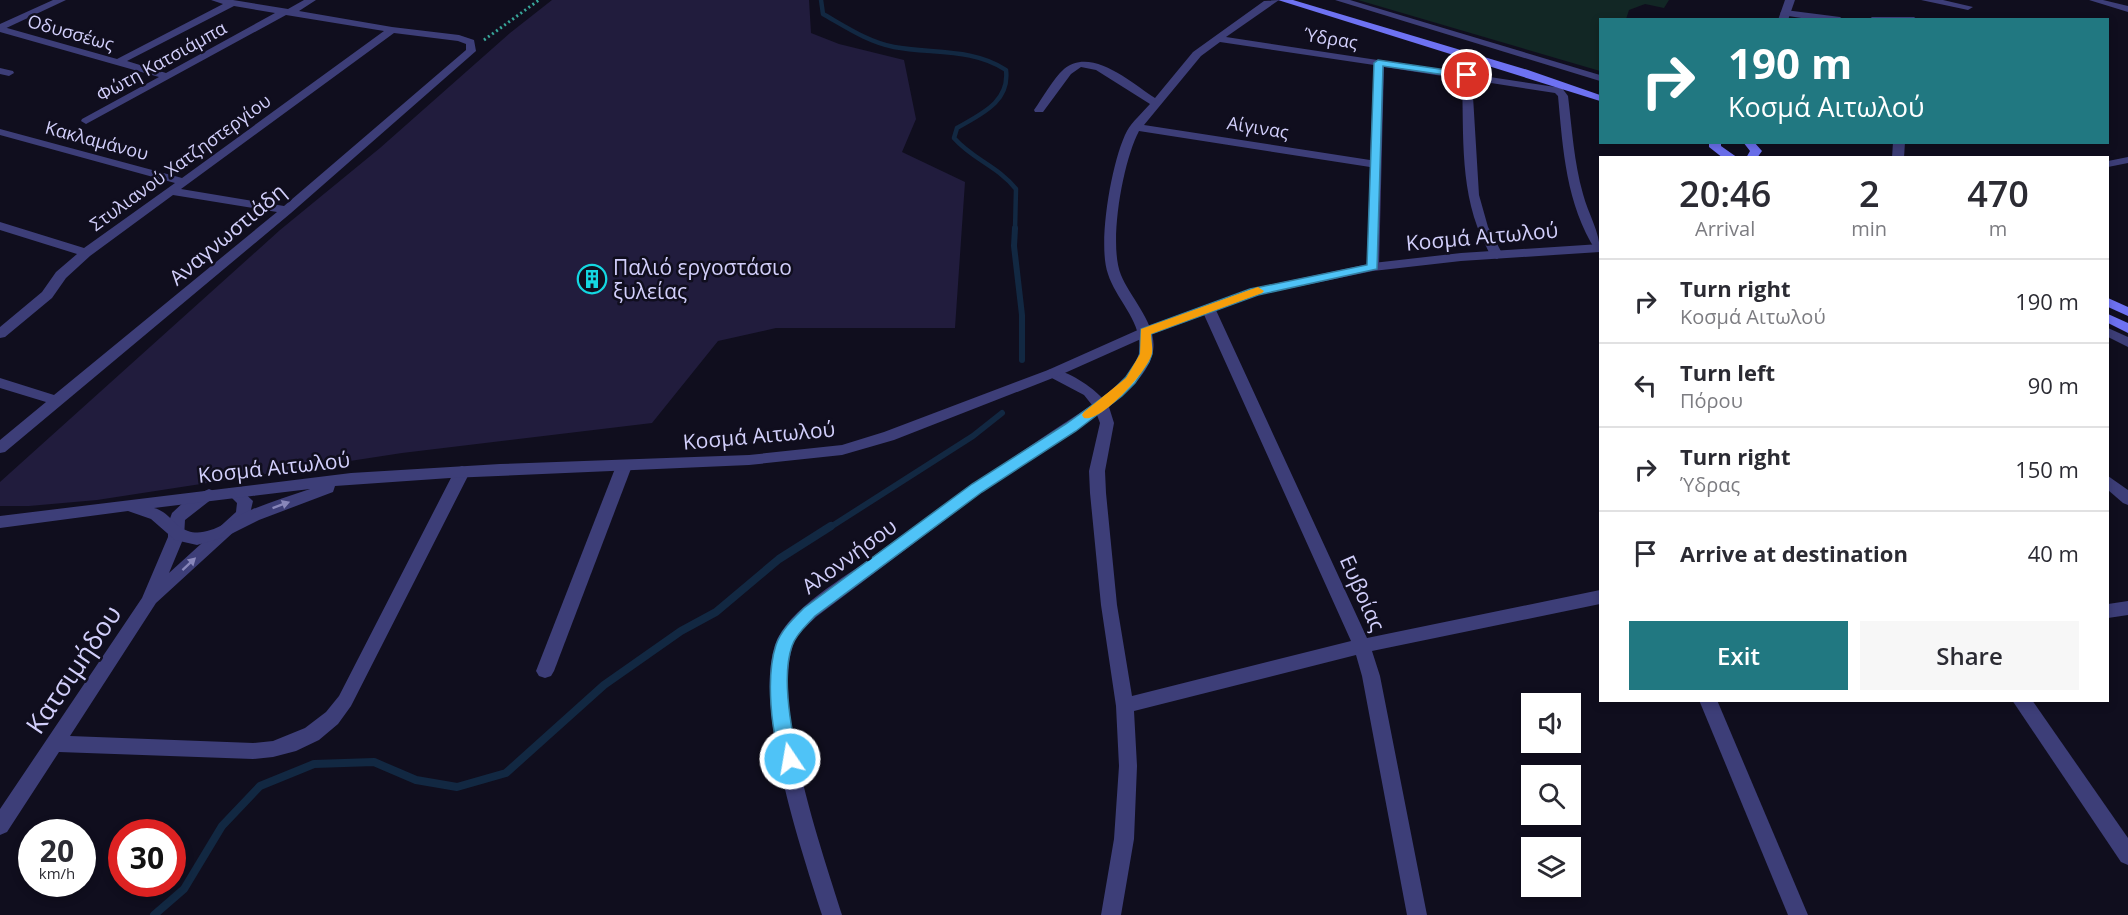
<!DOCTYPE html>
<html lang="en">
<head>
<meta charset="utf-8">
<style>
  :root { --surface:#fff; --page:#f7f7f7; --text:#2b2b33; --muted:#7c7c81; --line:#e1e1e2; --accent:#217881 }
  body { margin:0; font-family:"Open Sans",sans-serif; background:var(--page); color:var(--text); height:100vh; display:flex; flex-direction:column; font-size:22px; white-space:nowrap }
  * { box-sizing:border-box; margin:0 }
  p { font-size:20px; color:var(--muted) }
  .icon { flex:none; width:33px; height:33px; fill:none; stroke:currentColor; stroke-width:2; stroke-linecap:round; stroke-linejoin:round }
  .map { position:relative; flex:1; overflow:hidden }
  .drawer { position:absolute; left:1599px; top:156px; width:510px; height:546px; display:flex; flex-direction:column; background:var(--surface); border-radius:0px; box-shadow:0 3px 9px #0003 }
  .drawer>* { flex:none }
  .hud { position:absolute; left:1599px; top:18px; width:510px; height:126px; border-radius:0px; box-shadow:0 3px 9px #0003; background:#217881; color:#fff; overflow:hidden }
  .buttons { position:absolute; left:1521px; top:693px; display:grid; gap:12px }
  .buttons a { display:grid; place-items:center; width:60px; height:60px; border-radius:0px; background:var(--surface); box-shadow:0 3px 9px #0003; font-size:30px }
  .speed { position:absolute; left:18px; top:819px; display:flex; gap:12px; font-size:30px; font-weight:700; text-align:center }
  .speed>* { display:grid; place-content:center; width:78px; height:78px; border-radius:50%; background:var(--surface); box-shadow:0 3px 9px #0003; line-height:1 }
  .speed small { font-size:15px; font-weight:400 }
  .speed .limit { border:9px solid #d22; background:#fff; color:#111 }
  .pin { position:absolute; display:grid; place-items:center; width:51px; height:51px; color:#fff; margin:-26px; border:3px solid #fff; border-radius:50%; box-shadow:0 2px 6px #0007 }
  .me { position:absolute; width:66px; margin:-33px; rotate:348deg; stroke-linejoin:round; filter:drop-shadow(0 0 4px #0008) }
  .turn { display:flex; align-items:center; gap:21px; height:126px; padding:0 30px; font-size:27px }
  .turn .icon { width:78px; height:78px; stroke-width:2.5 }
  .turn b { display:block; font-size:42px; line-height:51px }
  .eta { display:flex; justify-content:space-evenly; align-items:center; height:102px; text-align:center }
  .eta b { font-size:36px; font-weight:600; line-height:42px }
  .action { display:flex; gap:12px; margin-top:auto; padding:12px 30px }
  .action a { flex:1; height:69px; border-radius:0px; background:var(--accent); color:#fff; font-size:24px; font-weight:600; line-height:69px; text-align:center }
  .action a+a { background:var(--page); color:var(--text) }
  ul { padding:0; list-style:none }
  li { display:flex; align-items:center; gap:18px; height:84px; padding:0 30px; border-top:2px solid var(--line) }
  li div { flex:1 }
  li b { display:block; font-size:22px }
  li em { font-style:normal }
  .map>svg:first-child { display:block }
</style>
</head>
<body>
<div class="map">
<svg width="2128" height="915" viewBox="0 0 2128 915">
  <rect width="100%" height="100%" fill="#100e1e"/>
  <!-- green -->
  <path fill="#122725" d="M1358,0H1669L1664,8L1645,4L1629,10L1626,19L1600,20V71Z"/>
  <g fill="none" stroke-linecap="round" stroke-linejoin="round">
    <!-- stream-far2 -->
    <path stroke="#122842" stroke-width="4.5" d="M821,0L823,14C846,27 868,42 894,47C932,54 973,48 1006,70C1010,102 981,114 957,128L954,138C972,159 999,167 1016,189L1015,230"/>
    <!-- stream-far1 -->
    <g stroke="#122842" stroke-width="6">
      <path d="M1015,228L1014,246L1022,315V360"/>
      <path d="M829,528L973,436L1002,413"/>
    </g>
    <!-- stream -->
    <path stroke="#122842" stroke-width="8" d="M154,915L184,889L222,826L260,786L314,764L374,762L416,780L457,787L506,773L604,685L681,631L716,612L779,559L831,526"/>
  </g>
  <!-- building -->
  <path fill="#211c3d" d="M552,0H809L811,33L839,44L904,60L916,119L902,152L965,182L955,328H776L718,341L652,423L402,453L97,500L29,506H0V482L280,230L380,148L510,33Z"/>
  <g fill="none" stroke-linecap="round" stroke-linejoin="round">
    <!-- path -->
    <path stroke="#38a69a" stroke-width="3" stroke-dasharray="2 3" stroke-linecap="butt" d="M484,40L539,0"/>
    <!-- service -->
    <path fill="#3d3e78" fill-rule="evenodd" d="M2089,0H2103L2128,6V12Z"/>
    <!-- minor -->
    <g fill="#3d3e78" fill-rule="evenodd">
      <path d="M211,0H233L288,9L304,0H316L299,11L392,27L459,35L474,40L476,51L291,213L5,452L0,453V440L46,402L0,388V378L54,395L277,212L173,195L90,256L66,278L52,298L5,337L0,338V327L42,292L56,272L77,254L0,230V222L84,248L175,183L0,135V129L182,178L384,31L286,15L86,124L81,121L82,119L159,77L0,32V26L117,59L223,4ZM234,6L275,13L166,73L127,61ZM394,33L458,41L466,44V50L284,206L181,189Z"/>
      <path d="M1279,0L1226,37L1562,88L1568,96C1572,129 1574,162 1583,194C1588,214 1600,231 1600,252L1596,251C1566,204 1563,150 1558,96L1555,93L1472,80L1479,195L1488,227L1503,255L1497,259C1490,257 1489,252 1486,246C1459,195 1464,135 1462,79L1384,67L1379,267L1373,271L1367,267L1370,167L1139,131C1123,161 1108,244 1121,275C1130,298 1161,328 1152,355C1146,377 1125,393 1109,407L1114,423L1105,471L1106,493L1117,605L1132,696L1351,641L1201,308L1208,304L1215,308L1367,638L1600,590V604L1372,651L1380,676L1427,915H1407L1362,676L1356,655L1134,711L1137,766L1134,839L1121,915H1101L1114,839L1119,766L1116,706L1101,605L1090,493L1089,471L1100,423L1097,415L982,492L816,617C808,625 796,634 793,645C772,708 822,851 842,915H822C801,849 754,710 775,645C787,609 846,577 875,555C946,503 1018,453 1092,405L1084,395L1048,376L1046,373L1048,370C1061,366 1093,387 1102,398C1115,386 1136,372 1139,353C1144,323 1116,300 1108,274C1097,244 1112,159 1127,131C1132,122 1143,112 1150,104L1096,70L1081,67L1071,74L1043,112H1035L1034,110C1043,97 1053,79 1064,69C1091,46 1132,83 1155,98L1193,52L1264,1ZM1220,42L1374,65L1370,160L1144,125L1201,56Z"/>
      <path d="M1335,0H1350L1600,75V81Z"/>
      <path d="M1921,0H1943L1973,7L1968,10Z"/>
      <path d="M1785,10L1840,17L1844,20H1814L1782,15L1780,13Z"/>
      <path d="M1872,17H1914L1918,20H1868Z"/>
      <path d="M0,68L13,71L14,73L9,76L0,74Z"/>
      <path d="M1893,142H1905L1904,158H1892Z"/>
      <path d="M2128,157V163L2108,167V161Z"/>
      <path d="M2108,328L2128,337V347L2108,337Z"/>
      <path d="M624,461L629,462L632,466L554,671L551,676L545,678L539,676L536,671L616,466L619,462Z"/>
      <path d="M462,466L467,468L470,472L351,706L338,724L319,740L296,751L273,757L253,759L59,752L7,832L0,835V809L142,598L168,537V524L172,513L187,499L209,489L214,491L217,495L185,520L184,537L169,573L236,512L237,503L226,492L229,488H239L253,501L249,518L156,603L70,736L253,743L273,741L305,728L326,712L339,696L454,472L457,468Z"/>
      <path d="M2108,476L2128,490V505L2123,503L2108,490Z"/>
      <path d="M2128,601V615L2108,618V604Z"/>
      <path d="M1699,700H1717L1808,915H1788Z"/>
      <path d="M2012,700H2032L2128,838V865L2121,862Z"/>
    </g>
    <!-- tertiary -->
    <g fill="#3d3e78" fill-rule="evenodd">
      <path d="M53,0H66L0,31V24Z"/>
      <path d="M1785,0H1795L1788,20H1778Z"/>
      <path d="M1600,244V252L1461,261L1373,271L1258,295L1150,335L1058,376L894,440L842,455L749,465L450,478L335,486L333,492L259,520L225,537L197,545L175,540L151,519L128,511L0,528V516L351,473L500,464L749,455L842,445L884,432L1048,370L1140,329L1250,289L1373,263L1461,253ZM310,489C289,496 268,503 248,511C231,519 208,538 188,531C175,527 168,511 154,508Z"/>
    </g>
    <!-- secondary -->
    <g fill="#6e72f2" fill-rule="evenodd">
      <path d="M1278,0H1293L1528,70L1600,95V101Z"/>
      <path d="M1709,142H1721V146L1738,158H1723L1709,147Z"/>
      <path d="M1743,142H1754L1762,151L1757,158H1746L1750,151Z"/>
      <path d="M2108,298L2128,307V316L2108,307Z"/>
      <path d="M2108,314L2128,323V333L2108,323Z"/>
    </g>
  </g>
  <!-- one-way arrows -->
  <defs><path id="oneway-solid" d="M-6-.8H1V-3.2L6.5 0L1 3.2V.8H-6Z" transform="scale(1.5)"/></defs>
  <g fill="#8886ba">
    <use href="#oneway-solid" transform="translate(281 505) rotate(-20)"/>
    <use href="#oneway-solid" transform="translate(189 564) rotate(-43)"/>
  </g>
  <!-- route -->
  <path fill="#4fc3f7" stroke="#337fa1" stroke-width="1.5" d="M1378,60L1467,73L1472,75L1467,78L1383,66L1377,269L1258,295L1151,334L1152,354L1149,362L1135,383L1122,396L1076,431L982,492L815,616C807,625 796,634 792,646C781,677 791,728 798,759L796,764L790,766L784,764C770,735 766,675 776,645C781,630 794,618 804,608L972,484L1066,424L1113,390L1126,377L1136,362L1140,354L1141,329L1250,289L1367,265L1374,63Z"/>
  <!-- slow -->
  <path fill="#f59e0b" d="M1258,287L1264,291L1262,293L1151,334C1151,340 1153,347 1152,353C1149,370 1101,423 1084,418L1082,415L1084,412L1126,378L1140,354L1141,329Z"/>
  <!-- icons -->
  <defs>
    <g id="building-ring" transform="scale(1.5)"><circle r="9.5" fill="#100e1e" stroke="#14d7e1" stroke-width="1.5"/><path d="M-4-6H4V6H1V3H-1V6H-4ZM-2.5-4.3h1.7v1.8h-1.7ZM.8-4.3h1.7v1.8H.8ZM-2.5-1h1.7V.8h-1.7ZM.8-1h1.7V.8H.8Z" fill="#14d7e1"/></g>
  </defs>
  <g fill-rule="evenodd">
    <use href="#building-ring" x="592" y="279"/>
  </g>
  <g text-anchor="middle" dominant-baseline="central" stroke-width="5" stroke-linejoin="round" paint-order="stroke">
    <!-- far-street labels -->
    <g font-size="18" fill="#d2cffb" stroke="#100e1e">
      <text transform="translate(71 32) rotate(16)">Οδυσσέως</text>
      <text transform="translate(1331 38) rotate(9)">Ύδρας</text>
      <text transform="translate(161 61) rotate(-29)">Φώτη Κατσιάμπα</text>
      <text transform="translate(1258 127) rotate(9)">Αίγινας</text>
      <text transform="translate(97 140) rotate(15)">Κακλαμάνου</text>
      <text transform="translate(180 162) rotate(-36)">Στυλιανού Χατζηστεργίου</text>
    </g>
    <!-- street labels -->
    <g font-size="21" fill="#d2cffb" stroke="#100e1e">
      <text transform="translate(227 234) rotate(-40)">Αναγνωστιάδη</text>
      <text transform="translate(1482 236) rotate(-5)">Κοσμά Αιτωλού</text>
      <text transform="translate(759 435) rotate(-5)">Κοσμά Αιτωλού</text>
      <text transform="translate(274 467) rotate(-6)">Κοσμά Αιτωλού</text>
      <text transform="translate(849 556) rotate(-36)">Αλοννήσου</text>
      <text transform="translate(1363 593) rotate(66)">Ευβοίας</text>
    </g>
    <!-- poi labels -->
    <g font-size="21" fill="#d2cffb" stroke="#100e1e" text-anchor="start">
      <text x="613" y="267">Παλιό εργοστάσιο<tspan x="613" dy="24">ξυλείας</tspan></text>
    </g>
    <!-- near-street labels -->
    <g font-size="26" fill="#d2cffb" stroke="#100e1e">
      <text transform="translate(73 669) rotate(-56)">Κατσιμήδου</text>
    </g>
  </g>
</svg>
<div class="buttons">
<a><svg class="icon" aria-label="sound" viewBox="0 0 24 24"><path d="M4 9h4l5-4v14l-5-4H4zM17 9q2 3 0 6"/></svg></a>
<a><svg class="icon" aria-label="search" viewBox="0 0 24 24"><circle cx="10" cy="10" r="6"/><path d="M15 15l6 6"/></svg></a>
<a><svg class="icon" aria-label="layers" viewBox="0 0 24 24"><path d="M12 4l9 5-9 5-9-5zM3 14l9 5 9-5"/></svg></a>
</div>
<div class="speed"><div>20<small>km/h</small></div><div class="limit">30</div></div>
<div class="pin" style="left:1467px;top:75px;background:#d93025"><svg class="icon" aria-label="arrive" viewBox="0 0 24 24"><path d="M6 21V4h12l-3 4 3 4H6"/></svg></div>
<svg class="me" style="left:790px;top:759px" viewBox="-20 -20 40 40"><circle r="17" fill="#4fc3f7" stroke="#fff" stroke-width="3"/><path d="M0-11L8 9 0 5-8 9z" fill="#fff"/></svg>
<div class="hud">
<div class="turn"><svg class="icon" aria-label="right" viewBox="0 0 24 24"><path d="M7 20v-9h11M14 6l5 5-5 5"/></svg><div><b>190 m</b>Κοσμά Αιτωλού</div></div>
</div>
<section class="drawer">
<div class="eta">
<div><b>20:46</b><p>Arrival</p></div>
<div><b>2</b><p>min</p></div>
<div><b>470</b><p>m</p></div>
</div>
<ul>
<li><svg class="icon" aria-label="right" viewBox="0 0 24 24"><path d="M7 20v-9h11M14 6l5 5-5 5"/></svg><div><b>Turn right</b><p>Κοσμά Αιτωλού</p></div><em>190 m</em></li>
<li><svg class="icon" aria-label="left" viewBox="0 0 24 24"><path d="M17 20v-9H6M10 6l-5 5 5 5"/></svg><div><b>Turn left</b><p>Πόρου</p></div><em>90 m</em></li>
<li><svg class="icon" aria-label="right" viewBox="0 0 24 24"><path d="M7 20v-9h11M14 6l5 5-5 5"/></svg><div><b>Turn right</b><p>Ύδρας</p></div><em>150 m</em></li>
<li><svg class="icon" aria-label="arrive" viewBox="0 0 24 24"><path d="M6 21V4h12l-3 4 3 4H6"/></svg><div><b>Arrive at destination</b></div><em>40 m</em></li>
</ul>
<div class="action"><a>Exit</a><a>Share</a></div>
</section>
</div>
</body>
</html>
